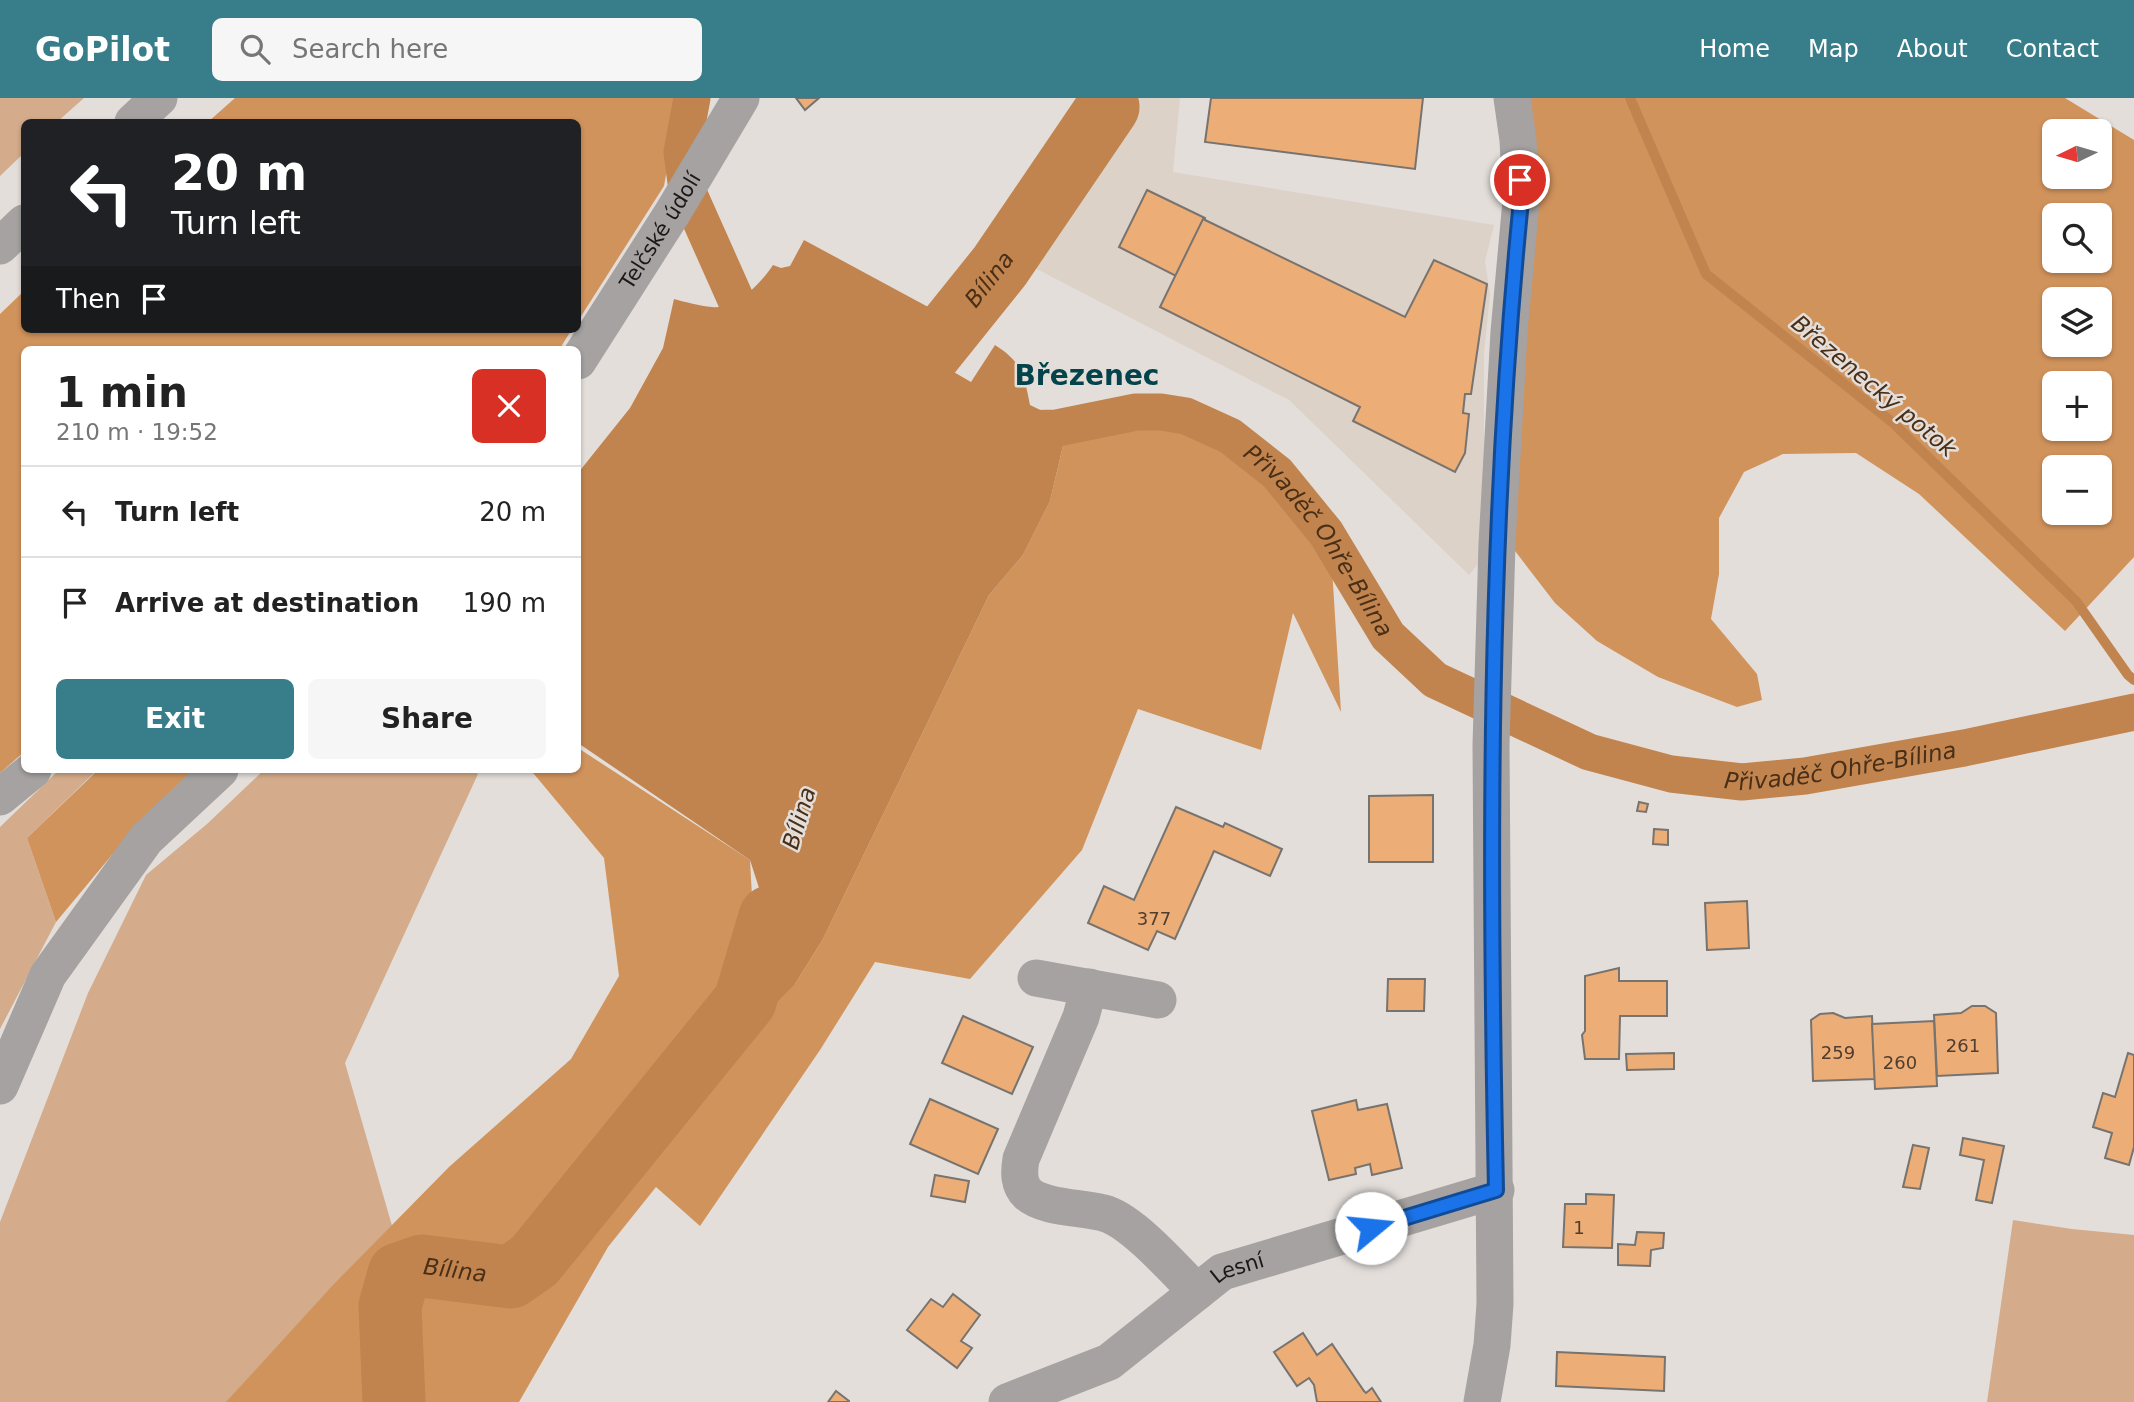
<!DOCTYPE html>
<html lang="en">
<head>
<meta charset="utf-8">
<style>
  :root { --surface:#fff; --page:#f6f6f6; --text:#222; --muted:#767676; --line:#e0e0e0; --accent:#387e8a }
  body { margin:0; font-family:"DejaVu Sans",sans-serif; background:var(--page); color:var(--text); height:100vh; display:flex; flex-direction:column; font-size:26px; white-space:nowrap }
  * { box-sizing:border-box; margin:0 }
  p { font-size:23px; color:var(--muted) }
  .icon { flex:none; width:38px; height:38px; fill:none; stroke:currentColor; stroke-width:2; stroke-linecap:round; stroke-linejoin:round }
  .map { position:relative; flex:1; overflow:hidden }
  .side { position:absolute; left:21px; top:248px; width:560px; height:427px; display:flex; flex-direction:column; background:var(--surface); border-radius:10px; box-shadow:0 2px 5px #0004 }
  .side>* { flex:none }
  .top-card { position:absolute; left:21px; top:21px; width:560px; height:214px; border-radius:10px; box-shadow:0 2px 5px #0004; background:#202124; color:#fff; overflow:hidden }
  .needle { width:46px; rotate:265deg }
  .tools { position:absolute; left:2042px; top:21px; display:grid; gap:14px }
  .tools a { display:grid; place-items:center; width:70px; height:70px; border-radius:10px; background:var(--surface); box-shadow:0 2px 5px #0004; font-size:35px }
  .pin { position:absolute; display:grid; place-items:center; width:60px; height:60px; color:#fff; margin:-30px; border:4px solid #fff; border-radius:50%; box-shadow:0 2px 7px #0007 }
  .me { position:absolute; width:77px; margin:-38px; rotate:73deg; stroke-linejoin:round; filter:drop-shadow(0 0 5px #0008) }
  .turn { display:flex; align-items:center; gap:24px; height:147px; padding:0 35px; font-size:32px }
  .turn .icon { width:91px; height:91px; stroke-width:2.5 }
  .turn b { display:block; font-size:49px; line-height:60px }
  .then { display:flex; align-items:center; height:66px; padding:0 35px; background:#0003; gap:14px; font-size:26px }
  .round { display:grid; place-items:center; flex:none; width:74px; height:74px; border-radius:10px; background:var(--page) }
  .head { display:flex; align-items:center; justify-content:space-between; height:119px; padding:0 35px }
  h1 { font-size:42px; font-weight:800; line-height:52px }
  .action { display:flex; gap:14px; margin-top:auto; padding:14px 35px }
  .action a { flex:1; height:80px; border-radius:10px; background:var(--accent); color:#fff; font-size:28px; font-weight:800; line-height:80px; text-align:center }
  .action a+a { background:var(--page); color:var(--text) }
  ul { padding:0; list-style:none }
  li { display:flex; align-items:center; gap:21px; height:91px; padding:0 35px; border-top:2px solid var(--line) }
  li div { flex:1 }
  li b { display:block; font-size:26px }
  li em { font-style:normal }
  header { display:flex; align-items:center; gap:42px; box-sizing:border-box; height:98px; padding:0 35px; background:var(--accent); color:#fff }
  header strong { font-size:33px }
  nav { display:flex; gap:38px; margin-inline-start:auto; font-size:24px }
  .search { width:490px; height:63px; background:var(--page); display:flex; align-items:center; gap:18px; box-sizing:border-box; padding:0 24px; border-radius:10px; color:var(--muted); font-size:26px }
  .map>svg:first-child { display:block }
</style>
</head>
<body>
<header>
<strong>GoPilot</strong>
<div class="search"><svg class="icon" aria-label="search" viewBox="0 0 24 24"><circle cx="10" cy="10" r="6"/><path d="M15 15l6 6"/></svg>Search here</div>
<nav><a>Home</a><a>Map</a><a>About</a><a>Contact</a></nav>
</header>
<div class="map">
<svg width="2134" height="1304" viewBox="0 0 2134 1304">
  <rect width="100%" height="100%" fill="#e3deda"/>
  <!-- built -->
  <path fill="#ddd2c8" d="M1082,0H1180L1173,74L1494,127L1485,163L1490,197L1484,256V459L1469,477L1289,302L1029,167L1119,18L1108,9L1091,7Z"/>
  <!-- green -->
  <g fill="#d4ac8b">
    <path d="M0,0H84L57,24H24V55L0,78Z"/>
    <path d="M59,672H97L27,740L56,824L0,931V729Z"/>
    <path d="M264,672H471L478,676L345,965L395,1138L367,1304H0V1124L88,895L146,777L207,726Z"/>
    <path d="M2013,1122L2072,1131L2134,1137V1304H1987Z"/>
  </g>
  <!-- forest -->
  <g fill="#d1935c" fill-rule="evenodd">
    <path d="M235,0H680L664,88L578,223V24H208Z"/>
    <path d="M1527,0H2065L2134,42V459L2065,533L1919,396L1856,355L1783,356L1744,374L1719,420V476L1711,521L1757,576L1762,602L1737,609L1658,579L1597,543L1555,505L1512,449ZM2054,33H2100V79H2054ZM2054,117H2100V163H2054ZM2054,201H2100V247H2054ZM2054,285H2100V331H2054ZM2054,369H2100V415H2054Z"/>
    <path d="M24,193V231H572L559,252H24V654L0,675V216Z"/>
    <path d="M1157,320L1181,326L1239,355L1276,384L1331,454L1341,614L1293,515L1261,652L1138,611L1082,752L970,881L875,864L820,952L700,1128L656,1089L608,1149L519,1304H226L333,1187L449,1069L571,961L619,878L604,760L534,676L529,672H578V650L750,762L753,817L795,886L823,841L989,497L1023,457L1050,403L1066,335L1124,322Z"/>
    <path d="M98,672H201L121,746L56,824L27,740Z"/>
  </g>
  <!-- water -->
  <path fill="#c1844e" d="M804,142L930,210L863,310L885,328L970,232L973,235L952,273L971,284L995,247C1022,264 1024,277 1030,307L1063,323L1066,335L1050,403L1023,457L989,497L823,841L795,886L771,910L745,903L723,883L728,849L753,817L760,793L750,762L578,645V375L630,310L663,250L674,201C686,204 699,208 712,209C736,212 761,185 773,167L781,170L790,168Z"/>
  <g fill="none" stroke-linecap="round" stroke-linejoin="round">
    <!-- stream -->
    <path stroke="#c1844e" stroke-width="10" d="M1630,0L1706,176L1892,324L2076,503L2128,577L2134,582"/>
    <!-- canal -->
    <g stroke="#c1844e" stroke-width="37">
      <path d="M692,0L682,54L687,92L736,202L771,239"/>
      <path id="s1" d="M1016,331L1057,330L1136,314H1161L1186,318L1230,338L1277,375L1326,435L1388,538L1435,582L1589,654L1671,676L1742,684L1805,678L1964,650L2134,614"/>
    </g>
    <!-- river -->
    <g stroke="#c1844e" stroke-width="63">
      <path id="s2" d="M855,403L866,335L1000,168L1108,9"/>
      <path id="s3" d="M394,1304L390,1208L399,1176L422,1168L511,1179L534,1163L745,903L770,819"/>
    </g>
  </g>
  <!-- building -->
  <g fill="#edad76" stroke="#77736f" stroke-width="2">
    <path d="M796,0H819L805,12Z"/>
    <path d="M1211,0H1423L1415,71L1205,44Z"/>
    <path d="M1147,92L1205,120L1176,178L1119,149Z"/>
    <path d="M1203,121L1405,219L1434,162L1487,186L1471,296H1465L1463,315L1469,316L1465,355L1455,374L1353,323L1360,309L1160,209Z"/>
    <path d="M1433,697V764H1369V698Z"/>
    <path d="M1639,704L1648,706L1646,714L1637,713Z"/>
    <path d="M1176,709L1223,729L1225,725L1282,751L1270,778L1214,753L1175,841L1157,833L1148,852L1088,825L1104,788L1134,802Z"/>
    <path d="M1654,731L1668,732V747L1653,746Z"/>
    <path d="M1747,803L1749,850L1707,852L1705,805Z"/>
    <path d="M1619,870V883H1667V918H1620L1619,961H1585L1582,937L1585,933V878Z"/>
    <path d="M1388,881H1425L1424,913H1387Z"/>
    <path d="M1972,908H1985L1996,915L1998,975L1937,978L1934,917L1961,915Z"/>
    <path d="M1833,915L1845,920L1872,918L1875,981L1813,983L1811,922L1820,916Z"/>
    <path d="M963,918L1033,949L1012,996L942,965Z"/>
    <path d="M1934,923L1937,988L1875,991L1872,926Z"/>
    <path d="M1674,955V971L1627,972L1626,956Z"/>
    <path d="M2128,955L2134,957V1049L2129,1067L2105,1060L2112,1035L2093,1029L2103,995L2115,999Z"/>
    <path d="M930,1001L998,1031L978,1076L910,1046Z"/>
    <path d="M1356,1002L1358,1012L1387,1006L1402,1070L1372,1077L1370,1066L1355,1070L1356,1076L1329,1082L1312,1013Z"/>
    <path d="M1963,1040L2004,1048L1992,1105L1976,1102L1984,1062L1960,1057Z"/>
    <path d="M1913,1047L1929,1050L1920,1091L1903,1089Z"/>
    <path d="M935,1077L969,1083L965,1104L931,1098Z"/>
    <path d="M1586,1096L1614,1097L1612,1150L1563,1149L1565,1106H1586Z"/>
    <path d="M1637,1134L1664,1135L1663,1150L1651,1152L1650,1168L1618,1167V1146L1635,1147Z"/>
    <path d="M953,1196L980,1217L961,1243L972,1250L957,1270L907,1232L931,1201L943,1209Z"/>
    <path d="M1303,1235L1317,1257L1332,1246L1364,1293L1366,1295L1372,1290L1381,1304H1317L1314,1287L1309,1280L1297,1288L1274,1254Z"/>
    <path d="M1557,1254L1665,1259L1664,1293L1556,1288Z"/>
    <path d="M836,1293L849,1303V1304H828Z"/>
  </g>
  <g fill="none" stroke-linecap="round" stroke-linejoin="round">
    <!-- minor -->
    <g stroke="#a5a2a1" stroke-width="37">
      <path d="M133,24L159,0"/>
      <path d="M0,148L24,125"/>
      <path id="s4" d="M578,263L673,114L741,0"/>
      <path d="M0,699L33,672"/>
      <path d="M1036,880L1158,902"/>
      <path d="M1089,889L1081,919L1021,1061C1019,1073 1018,1087 1028,1096C1045,1111 1085,1109 1107,1116C1135,1126 1175,1172 1197,1194"/>
      <path d="M0,988L48,877L146,741L220,672"/>
      <path id="s5" d="M1007,1304L1109,1264L1222,1174L1496,1092"/>
      <path d="M1482,1304L1492,1247L1495,1206L1491,647L1497,446L1509,234L1521,103L1518,42L1512,0"/>
    </g>
  </g>
  <g fill="none" stroke-linecap="round" stroke-linejoin="round">
    <!-- route casing -->
    <g stroke="#114b97" stroke-width="18">
      <path id="route" d="M1371,1130L1496,1092C1489,762 1488,432 1521,103L1520,82"/>
    </g>
    <!-- route -->
    <use href="#route" stroke="#1a73e8" stroke-width="12"/>
  </g>
  <g text-anchor="middle" dominant-baseline="central" stroke-width="5" stroke-linejoin="round" paint-order="stroke">
    <!-- number labels -->
    <g font-size="18" fill="#4f3d2f">
      <text x="1154" y="820">377</text>
      <text x="1963" y="947">261</text>
      <text x="1838" y="954">259</text>
      <text x="1900" y="964">260</text>
      <text x="1579" y="1129">1</text>
    </g>
    <!-- street labels -->
    <g font-size="21" fill="#1a1817" stroke="#e3deda">
      <text stroke="none"><textPath href="#s4" startOffset="154">Telčské údolí</textPath></text>
      <text stroke="none"><textPath href="#s5" startOffset="270">Lesní</textPath></text>
    </g>
    <!-- water labels -->
    <g font-size="23" font-style="italic" fill="#492f17" stroke="#e3deda">
      <text stroke="none"><textPath href="#s2" startOffset="266">Bílina</textPath></text>
      <text transform="translate(1874 288) rotate(40)">Březenecký potok</text>
      <text stroke="none"><textPath href="#s1" startOffset="359">Přivaděč Ohře-Bílina</textPath></text>
      <text stroke="none"><textPath href="#s1" startOffset="968">Přivaděč Ohře-Bílina</textPath></text>
      <text transform="translate(799 720) rotate(-73)">Bílina</text>
      <text stroke="none"><textPath href="#s3" startOffset="187">Bílina</textPath></text>
    </g>
    <!-- district labels -->
    <g font-size="28" font-weight="bold" fill="#02434c" stroke="#e3deda">
      <text x="1087" y="277">Březenec</text>
    </g>
  </g>
</svg>
<div class="tools">
<a><svg class="needle" viewBox="-14 -14 28 28"><path d="M0-13l5 13h-10z" fill="#e53935"/><path d="M0 13l5-13h-10z" fill="#767676"/></svg></a>
<a><svg class="icon" aria-label="search" viewBox="0 0 24 24"><circle cx="10" cy="10" r="6"/><path d="M15 15l6 6"/></svg></a>
<a><svg class="icon" aria-label="layers" viewBox="0 0 24 24"><path d="M12 4l9 5-9 5-9-5zM3 14l9 5 9-5"/></svg></a>
<a>+</a>
<a>−</a>
</div>
<div class="pin" style="left:1520px;top:82px;background:#d93025"><svg class="icon" aria-label="arrive" viewBox="0 0 24 24"><path d="M6 21V4h12l-3 4 3 4H6"/></svg></div>
<svg class="me" style="left:1371px;top:1130px" viewBox="-20 -20 40 40"><circle r="19" fill="#fff"/><path d="M0-13L10 11 0 6-10 11z" fill="#1a73e8"/></svg>
<div class="top-card">
<div class="turn"><svg class="icon" aria-label="left" viewBox="0 0 24 24"><path d="M17 20v-9H6M10 6l-5 5 5 5"/></svg><div><b>20 m</b>Turn left</div></div>
<div class="then">Then<svg class="icon" aria-label="arrive" viewBox="0 0 24 24"><path d="M6 21V4h12l-3 4 3 4H6"/></svg></div>
</div>
<section class="side">
<div class="head"><div><h1>1 min</h1><p>210 m · 19:52</p></div><a class="round" style="background:#d93025;color:#fff"><svg class="icon" aria-label="close" viewBox="0 0 24 24"><path d="M6 6l12 12M18 6L6 18"/></svg></a></div>
<ul>
<li><svg class="icon" aria-label="left" viewBox="0 0 24 24"><path d="M17 20v-9H6M10 6l-5 5 5 5"/></svg><div><b>Turn left</b></div><em>20 m</em></li>
<li><svg class="icon" aria-label="arrive" viewBox="0 0 24 24"><path d="M6 21V4h12l-3 4 3 4H6"/></svg><div><b>Arrive at destination</b></div><em>190 m</em></li>
</ul>
<div class="action"><a>Exit</a><a>Share</a></div>
</section>
</div>
</body>
</html>
